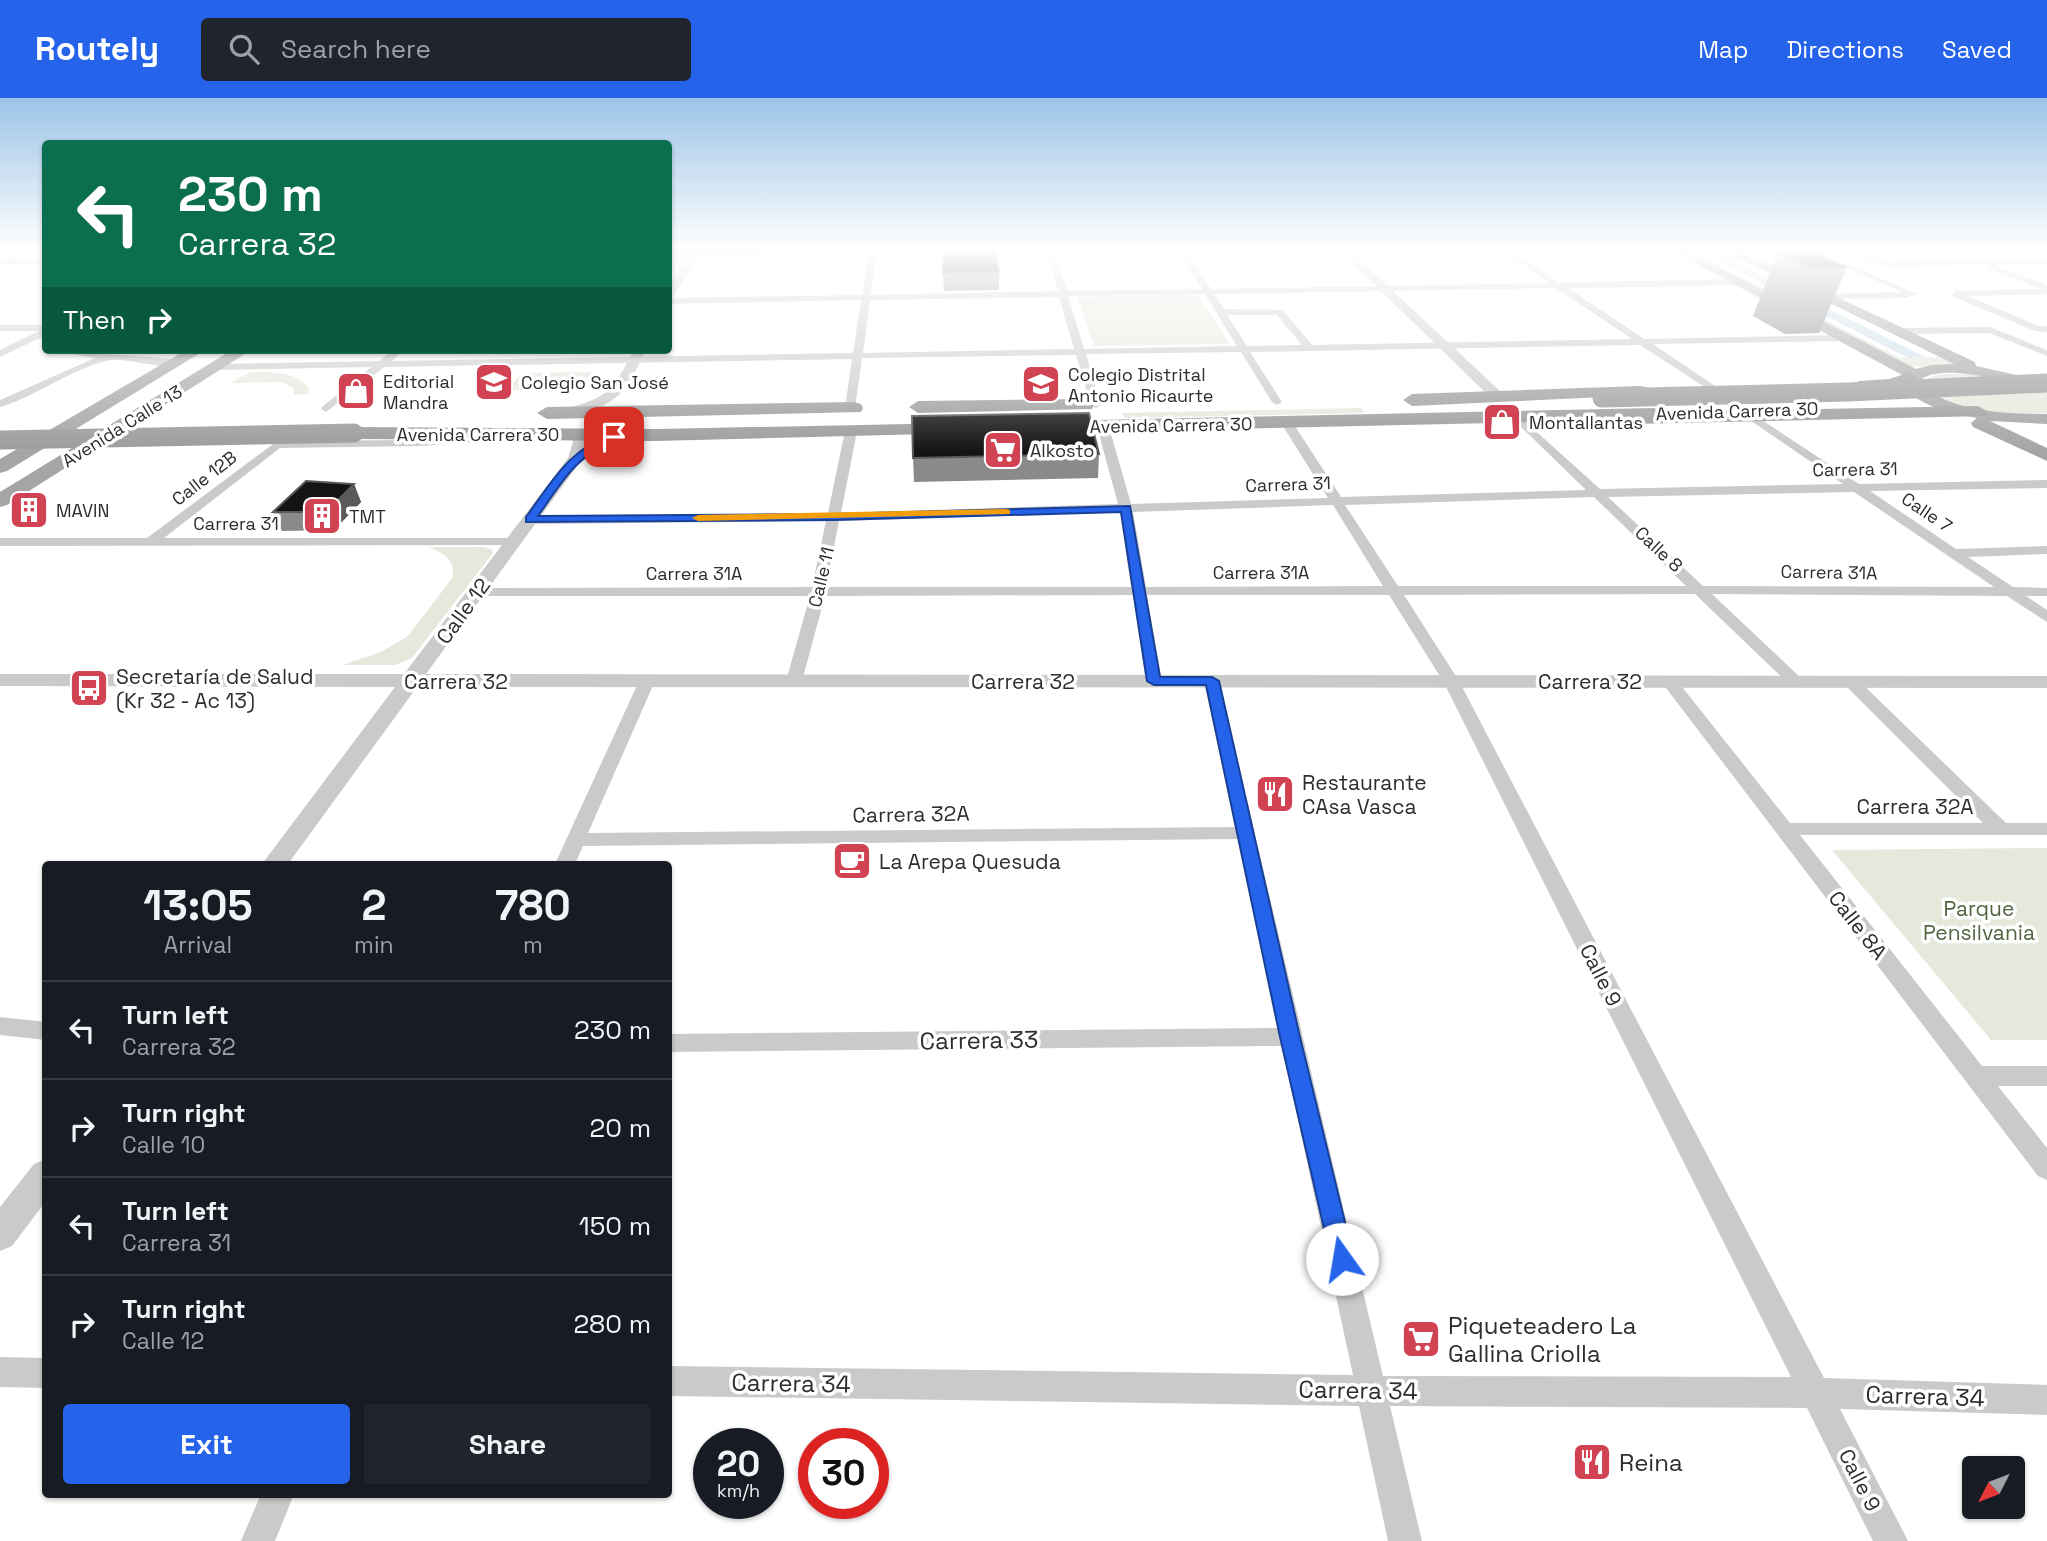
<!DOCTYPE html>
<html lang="en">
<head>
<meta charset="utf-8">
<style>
  :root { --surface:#171b24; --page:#20242c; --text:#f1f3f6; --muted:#9ea1a6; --line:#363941; --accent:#2563eb }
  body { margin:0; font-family:"Space Grotesk",sans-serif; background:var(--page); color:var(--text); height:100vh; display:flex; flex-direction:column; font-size:26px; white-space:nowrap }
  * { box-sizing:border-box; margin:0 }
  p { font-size:23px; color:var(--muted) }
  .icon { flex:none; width:38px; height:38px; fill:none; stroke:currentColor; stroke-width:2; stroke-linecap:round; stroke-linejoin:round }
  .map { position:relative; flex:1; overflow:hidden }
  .drawer { position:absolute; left:42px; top:763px; width:630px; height:637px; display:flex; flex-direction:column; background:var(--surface); border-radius:7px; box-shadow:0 2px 5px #0004 }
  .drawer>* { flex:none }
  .banner { position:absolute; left:42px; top:42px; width:630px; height:214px; border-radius:7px; box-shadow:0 2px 5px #0004; background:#0b6e4f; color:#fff; overflow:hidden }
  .needle { width:46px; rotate:228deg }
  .tools { position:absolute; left:1962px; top:1358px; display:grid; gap:14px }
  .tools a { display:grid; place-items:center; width:63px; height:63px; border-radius:7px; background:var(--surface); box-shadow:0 2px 5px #0004; font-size:35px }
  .speed { position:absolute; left:693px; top:1330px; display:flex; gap:14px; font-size:35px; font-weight:700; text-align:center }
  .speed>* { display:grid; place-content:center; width:91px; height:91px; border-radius:50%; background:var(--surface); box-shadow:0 2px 5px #0004; line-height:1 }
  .speed small { font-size:18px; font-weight:400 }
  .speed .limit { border:10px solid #d22; background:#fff; color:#111 }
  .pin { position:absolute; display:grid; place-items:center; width:60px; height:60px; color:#fff; margin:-30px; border-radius:14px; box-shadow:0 4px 10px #0006 }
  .me { position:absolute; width:77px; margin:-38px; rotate:347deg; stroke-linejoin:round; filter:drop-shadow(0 0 5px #0008) }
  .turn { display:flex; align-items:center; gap:24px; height:147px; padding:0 21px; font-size:32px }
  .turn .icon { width:91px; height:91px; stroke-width:2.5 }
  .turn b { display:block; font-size:49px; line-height:60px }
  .then { display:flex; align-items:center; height:66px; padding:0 21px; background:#0003; gap:14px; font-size:26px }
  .eta { display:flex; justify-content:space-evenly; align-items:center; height:119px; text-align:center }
  .eta b { font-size:42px; font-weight:600; line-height:49px }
  .action { display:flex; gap:14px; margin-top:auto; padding:14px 21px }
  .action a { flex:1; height:80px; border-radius:7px; background:var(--accent); color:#fff; font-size:28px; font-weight:600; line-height:80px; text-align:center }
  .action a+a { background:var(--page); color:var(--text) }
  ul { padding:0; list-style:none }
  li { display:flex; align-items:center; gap:21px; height:98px; padding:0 21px; border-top:2px solid var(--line) }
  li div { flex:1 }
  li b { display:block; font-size:26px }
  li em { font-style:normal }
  header { display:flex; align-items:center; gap:42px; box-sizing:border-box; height:98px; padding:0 35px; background:var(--accent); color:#fff }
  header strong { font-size:33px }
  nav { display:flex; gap:38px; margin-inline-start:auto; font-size:24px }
  .search { width:490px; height:63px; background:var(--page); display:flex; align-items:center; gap:18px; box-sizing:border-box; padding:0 24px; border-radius:7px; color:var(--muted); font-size:26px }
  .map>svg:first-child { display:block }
</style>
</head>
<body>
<header>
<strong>Routely</strong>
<div class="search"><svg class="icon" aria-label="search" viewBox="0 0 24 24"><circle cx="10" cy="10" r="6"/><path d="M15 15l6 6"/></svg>Search here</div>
<nav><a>Map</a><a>Directions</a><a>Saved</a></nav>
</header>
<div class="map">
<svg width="2047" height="1443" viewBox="0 0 2047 1443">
  <rect width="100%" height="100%" fill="#fff"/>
  <!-- green -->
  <g fill="#e4e9dc">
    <path d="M1684,152L1697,156L1900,260L1939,259L1956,267L1911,269Z"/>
    <path d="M1197,196L1230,246L1094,248L1077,199Z"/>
    <path d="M249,274C269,274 294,272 309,290L308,296L293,297L294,291L282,284L231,285Z"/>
    <path d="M592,274L579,291L544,292L551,282L543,291L507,292L522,275Z"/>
    <path d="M1939,276H1976L2047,294V315C2009,321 1948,313 1922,283Z"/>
    <path d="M1361,310L1365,315L1125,320L1122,315Z"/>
    <path d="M429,449H484L491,451L493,455L412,560L395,567H342L381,554L408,538L453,479C455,461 444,456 429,449Z"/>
    <path d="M2047,750V942H1991L1832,752Z"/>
  </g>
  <!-- water -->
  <path fill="#cadde7" d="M1697,152H1710L1925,259L1908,260Z"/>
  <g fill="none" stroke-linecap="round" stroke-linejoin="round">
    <!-- minor -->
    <g fill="#cacaca" fill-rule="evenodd">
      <path d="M869,152H877L871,197L1058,193L1046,152H1054L1067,193L1202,191L1178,152H1186L1211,191L1549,185L1502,152H1510L1560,185L1739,181L1743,184L1739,187L1568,190L1644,241L1848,237L1853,240L1848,243L1653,246L1718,290L1719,292L1714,295L1640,247L1250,254L1282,304L1277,307L1272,304L1241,254L1086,256L1101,307L1096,310L1091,307L1076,257L862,260L855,310L850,313L845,310L852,261L384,269L326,314L321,311L322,309L371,269L216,272L211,269L216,266L379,263L393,252H404L392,263L853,255L861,202L668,206V200L862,197ZM1556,190L1632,241L1312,247L1283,212L1224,211L1214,196ZM1205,196L1237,248L1084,251L1068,198ZM1059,199L1074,251L863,255L870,202ZM1227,217H1277L1302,247L1247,248Z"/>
      <path d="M1845,152H1855L1885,164L2047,162V166L1994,167L2047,187V196L1968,198L2039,228H2047V234L2035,233L1952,198L1955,193L2043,191L1989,171L1990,167L1884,168Z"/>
      <path d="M1845,165L1917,196L1905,200L1824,201L1821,196L1902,194L1844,169L1762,170L1758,168L1762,166Z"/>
      <path d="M0,227H46V237L0,259V252L39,233H0Z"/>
      <path d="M1990,229L2047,252V258L1989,235L1898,236L1893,233L1898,230Z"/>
      <path d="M48,252L177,261L182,264C164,276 126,257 106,263C69,272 37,298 0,309V302L95,260Z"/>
      <path d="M1751,315L1859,386L2047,382V390L1870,393L1956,451L2047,448V456L1968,459L2013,489L2047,490V498H2026L2047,512V524L2007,498L1712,496L1802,581L1804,584L1796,589L1790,587L1695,496L1404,497L1459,583L1824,1280L2047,1287V1317L1840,1311L1908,1443H1873L1807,1310L1390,1308L1422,1443H1388L1359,1308L668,1298V1268L1353,1277L1282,948L668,954V936L1278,930L1238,741L583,748L575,766H555L639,583L647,578L655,583L588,735L1235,729L1204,583L1206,580H1218L1383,1278L1791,1279L1443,583L1389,497H1147L1162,583L1154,588L1146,583L1133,497L825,498L802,583L794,588L786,583L810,498H476L469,494L476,490L812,489L826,423L529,426L522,422L524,419L828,415L845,333L851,330L857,333L841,415L1118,406L1097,329L1103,326L1109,329L1131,406L1328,400L1281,325L1287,322L1293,325L1341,399L1586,392L1515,323L1513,321L1519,318L1600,391L1843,386L1747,320V316ZM1854,394L1994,489L1703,488L1608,399ZM1594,399L1686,488H1398L1345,407ZM1333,407L1383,488L1146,489L1133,414ZM1120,414L1131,489H826L839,423Z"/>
      <path d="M504,337L510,340L508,342L418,348L280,350L164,440H519L521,443L514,447L0,448V440H147L277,343L418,342Z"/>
      <path d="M1669,578L1675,580L1790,725H1983L1845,587L1843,584L1851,579L1857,581L2006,725H2047V737H1800L1982,968H2047V988H1998L2047,1050V1082L2038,1078L1663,586L1661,583Z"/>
      <path d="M0,919L46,924V942L0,937Z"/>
      <path d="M0,1259L46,1260V1290L0,1289Z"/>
      <path d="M261,1396H294L275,1443H241Z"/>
    </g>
    <!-- tertiary -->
    <g fill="#cacaca" fill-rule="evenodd">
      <path d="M21,152H33L0,168V161Z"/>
      <path d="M1339,152H1349L1501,294V300H1491Z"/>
      <path d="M691,154L700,156L672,200L668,201V189Z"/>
      <path d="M634,252H646C624,297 619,307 568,318L563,317V311C609,300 612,293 634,252Z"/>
      <path d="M576,333L581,334L587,344L583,360L426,576L2047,578V590L417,589L288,766H262L395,589L0,588V576H404L568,360L573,344L569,337Z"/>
      <path d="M46,1061V1103L12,1148L0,1153V1109L34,1066Z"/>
    </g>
    <!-- secondary -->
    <g fill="#b7b7b7" fill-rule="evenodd">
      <path d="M1003,152L997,155L668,159V153Z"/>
      <path d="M46,160V166L0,167V161Z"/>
    </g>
    <!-- primary -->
    <g fill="#a5a5a5" fill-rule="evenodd">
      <path d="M1671,152H1686L1916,271L1931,267L1954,266L1722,152H1737L1975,264L1976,268L2047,284L2046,294C2019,287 1940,261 1918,284C1949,314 2006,316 2047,316V326L1990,323L2047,350V363L1973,329L1971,325L1977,320C1949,315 1917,308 1899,284L1904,278Z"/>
      <path d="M186,252H205L7,373L0,375V361Z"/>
      <path d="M232,252H251L7,407L0,409V394Z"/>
    </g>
    <!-- trunk -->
    <g fill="#9c9c9c" fill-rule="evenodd">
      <path d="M1908,275L1917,280C1906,291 1861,299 1850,288L1859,283L1889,281Z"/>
      <path d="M1640,288L1646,289L1649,293L1646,297L1412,308L1403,302L1412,296Z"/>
      <path d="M1085,301L1094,307L1092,311L918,315L909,309L918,303Z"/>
      <path d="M854,304L861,306L863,310L861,314L547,321L537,315L547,309Z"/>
      <path d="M1978,308L1988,314L1985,318L1631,326L1623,322L1048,335L1038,329L1048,323L1654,310L1662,314Z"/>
      <path d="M959,325L969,331L966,335L656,343L354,341L347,339L344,335L347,331L354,329L656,331Z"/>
    </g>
    <!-- trunk-bridge -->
    <g stroke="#9c9c9c" stroke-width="19">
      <path d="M1602,300L1848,294L2047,285"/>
      <path d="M0,342L354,335"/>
    </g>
  </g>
  <!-- wall -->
  <g fill="#8a8a8a">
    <path d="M1778,155L1847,169L1819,235L1785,236L1753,218Z"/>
    <path d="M999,174V192L944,193L943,175Z"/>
    <path d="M1099,356L1098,380L914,384L913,360Z"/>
    <path d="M354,386L361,404L334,432L282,433L273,414Z"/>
  </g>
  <!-- shaded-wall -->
  <path fill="#5a5a5a" d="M354,386L361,404L334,432L326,414Z"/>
  <!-- building -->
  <g fill="#141414" stroke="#5a5a5a" stroke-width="2">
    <path d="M943,152H995L999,174L943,175Z"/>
    <path d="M1813,154L1847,169L1812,170L1778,155Z"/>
    <path d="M1089,315L1099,356L913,360L912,318Z"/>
    <path d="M306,383L354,386L326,414H273Z"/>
  </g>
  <!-- sky -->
  <linearGradient id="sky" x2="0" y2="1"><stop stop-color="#9cc4e8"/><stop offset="0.43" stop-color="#fff"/><stop offset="1" stop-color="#fff" stop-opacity="0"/></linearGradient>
  <rect width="2047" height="354" fill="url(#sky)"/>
  <!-- route -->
  <path fill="#2563eb" stroke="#184099" stroke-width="2" d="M614,336L617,337V341C575,358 563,383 538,418L834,416L1130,408L1160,579H1212L1219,583L1300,939L1354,1161L1350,1168L1342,1172L1334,1168L1331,1161L1280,939L1206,587H1154L1147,583L1121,414L834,422L526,424V419C552,384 569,350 614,336Z"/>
  <!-- slow -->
  <path fill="#f59e0b" d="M1006,411L1010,412V416L698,423L692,420L698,417Z"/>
  <!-- icons -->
  <defs>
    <g id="school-square" transform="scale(2.0125)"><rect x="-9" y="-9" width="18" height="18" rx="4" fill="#d14353" stroke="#fff"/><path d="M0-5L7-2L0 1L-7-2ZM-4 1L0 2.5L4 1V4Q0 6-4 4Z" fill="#fff"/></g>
    <g id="shop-square" transform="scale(2.0125)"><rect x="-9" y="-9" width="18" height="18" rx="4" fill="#d14353" stroke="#fff"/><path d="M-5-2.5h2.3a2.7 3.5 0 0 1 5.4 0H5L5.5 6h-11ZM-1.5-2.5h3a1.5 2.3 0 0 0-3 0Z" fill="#fff"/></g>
    <g id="supermarket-square" transform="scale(2.0125)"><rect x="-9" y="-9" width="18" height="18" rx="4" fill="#d14353" stroke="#fff"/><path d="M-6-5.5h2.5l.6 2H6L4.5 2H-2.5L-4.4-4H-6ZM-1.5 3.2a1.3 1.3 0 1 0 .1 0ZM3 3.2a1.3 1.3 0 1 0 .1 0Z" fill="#fff"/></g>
    <g id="building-square" transform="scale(2.0125)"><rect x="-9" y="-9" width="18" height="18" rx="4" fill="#d14353" stroke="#fff"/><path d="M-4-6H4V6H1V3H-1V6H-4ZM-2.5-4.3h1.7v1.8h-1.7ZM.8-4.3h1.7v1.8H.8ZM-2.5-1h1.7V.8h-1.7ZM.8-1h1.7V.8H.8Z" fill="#fff"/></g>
    <g id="bus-square" transform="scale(2.0125)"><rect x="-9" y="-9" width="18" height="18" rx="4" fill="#d14353" stroke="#fff"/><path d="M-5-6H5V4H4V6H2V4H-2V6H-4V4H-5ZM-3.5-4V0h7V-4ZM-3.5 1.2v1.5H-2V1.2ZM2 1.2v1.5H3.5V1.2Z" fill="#fff"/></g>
    <g id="restaurant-square" transform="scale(2.0125)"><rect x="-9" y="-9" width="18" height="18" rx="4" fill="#d14353" stroke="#fff"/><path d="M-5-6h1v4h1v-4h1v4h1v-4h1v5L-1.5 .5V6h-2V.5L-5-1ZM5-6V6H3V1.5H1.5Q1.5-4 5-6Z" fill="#fff"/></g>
    <g id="cafe-square" transform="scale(2.0125)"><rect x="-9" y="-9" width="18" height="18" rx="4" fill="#d14353" stroke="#fff"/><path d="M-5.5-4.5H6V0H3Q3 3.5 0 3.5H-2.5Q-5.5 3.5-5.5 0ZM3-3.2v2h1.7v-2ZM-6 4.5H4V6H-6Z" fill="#fff"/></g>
  </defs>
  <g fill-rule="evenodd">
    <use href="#school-square" x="494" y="284"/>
    <use href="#school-square" x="1041" y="286"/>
    <use href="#shop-square" x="356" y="293"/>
    <use href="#shop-square" x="1502" y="324"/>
    <use href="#supermarket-square" x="1003" y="352"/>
    <use href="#building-square" x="29" y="412"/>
    <use href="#building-square" x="322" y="418"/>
    <use href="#bus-square" x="89" y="590"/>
    <use href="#restaurant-square" x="1275" y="696"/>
    <use href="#cafe-square" x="852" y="763"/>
    <use href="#supermarket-square" x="1421" y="1241"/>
    <use href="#restaurant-square" x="1592" y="1364"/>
  </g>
  <g text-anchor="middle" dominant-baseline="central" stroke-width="7" stroke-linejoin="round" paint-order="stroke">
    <!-- far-poi labels -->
    <g font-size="18" fill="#2d2d2d" stroke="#fff" text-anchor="start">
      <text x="1068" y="276">Colegio Distrital<tspan x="1068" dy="21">Antonio Ricaurte</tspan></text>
      <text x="383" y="283">Editorial<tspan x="383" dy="21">Mandra</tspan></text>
      <text x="521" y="284">Colegio San José</text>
      <text x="1529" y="324">Montallantas</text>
      <text x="1030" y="352">Alkosto</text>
      <text x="56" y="412">MAVIN</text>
      <text x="349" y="418">TMT</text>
    </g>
    <!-- far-street labels -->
    <g font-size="18" fill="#2d2d2d" stroke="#fff">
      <text transform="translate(1737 313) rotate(-2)">Avenida Carrera 30</text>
      <text transform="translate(1171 327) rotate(-1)">Avenida Carrera 30</text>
      <text transform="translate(122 328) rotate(-32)">Avenida Calle 13</text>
      <text x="478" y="336">Avenida Carrera 30</text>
      <text transform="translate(1855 371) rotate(-1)">Carrera 31</text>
      <text transform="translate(204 380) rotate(-38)">Calle 12B</text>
      <text transform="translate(1288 386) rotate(-2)">Carrera 31</text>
      <text transform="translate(1927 414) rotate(34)">Calle 7</text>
      <text x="236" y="425">Carrera 31</text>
      <text transform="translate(1659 451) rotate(43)">Calle 8</text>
      <text x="1261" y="474">Carrera 31A</text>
      <text transform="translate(1829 474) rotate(1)">Carrera 31A</text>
      <text x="694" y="475">Carrera 31A</text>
      <text transform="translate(821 479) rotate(-77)">Calle 11</text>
    </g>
    <!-- street labels -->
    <g font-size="21" fill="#2d2d2d" stroke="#fff">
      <text transform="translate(463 513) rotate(-54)">Calle 12</text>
      <text x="456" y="583">Carrera 32</text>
      <text x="1023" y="583">Carrera 32</text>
      <text x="1590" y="583">Carrera 32</text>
      <text x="1915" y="708">Carrera 32A</text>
      <text transform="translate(911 716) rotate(-1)">Carrera 32A</text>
      <text transform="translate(1858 827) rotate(52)">Calle 8A</text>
      <text transform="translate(1601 877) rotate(63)">Calle 9</text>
      <text transform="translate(1860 1382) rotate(63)">Calle 9</text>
    </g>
    <!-- poi labels -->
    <g font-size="21" fill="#2d2d2d" stroke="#fff" text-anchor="start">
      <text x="116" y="578">Secretaría de Salud<tspan x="116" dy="24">(Kr 32 - Ac 13)</tspan></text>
      <text x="1302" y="684">Restaurante<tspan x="1302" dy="24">CAsa Vasca</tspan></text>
      <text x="879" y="763">La Arepa Quesuda</text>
    </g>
    <!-- park labels -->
    <g font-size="21" fill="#526440" stroke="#fff">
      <text x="1979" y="810">Parque<tspan x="1979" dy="24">Pensilvania</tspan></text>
    </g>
    <!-- near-street labels -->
    <g font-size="24" fill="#2d2d2d" stroke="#fff">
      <text transform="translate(979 942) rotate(-1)">Carrera 33</text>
      <text transform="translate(791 1285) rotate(1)">Carrera 34</text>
      <text transform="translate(1358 1292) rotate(1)">Carrera 34</text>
      <text transform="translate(1925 1298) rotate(2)">Carrera 34</text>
    </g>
    <!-- near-poi labels -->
    <g font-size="24" fill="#2d2d2d" stroke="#fff" text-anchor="start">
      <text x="1448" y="1227">Piqueteadero La<tspan x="1448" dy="28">Gallina Criolla</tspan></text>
      <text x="1619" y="1364">Reina</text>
    </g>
  </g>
</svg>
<div class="tools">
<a><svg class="needle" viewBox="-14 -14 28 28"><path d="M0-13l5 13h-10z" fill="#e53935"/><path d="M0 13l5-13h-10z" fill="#9ea1a6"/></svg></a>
</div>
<div class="speed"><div>20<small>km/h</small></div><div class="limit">30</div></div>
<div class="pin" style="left:614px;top:339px;background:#d93025"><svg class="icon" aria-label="arrive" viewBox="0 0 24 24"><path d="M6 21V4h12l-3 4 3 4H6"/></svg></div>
<svg class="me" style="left:1342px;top:1161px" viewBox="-20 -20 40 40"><circle r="19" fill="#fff"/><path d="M0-13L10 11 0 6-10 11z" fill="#2563eb"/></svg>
<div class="banner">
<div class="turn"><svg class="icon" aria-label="left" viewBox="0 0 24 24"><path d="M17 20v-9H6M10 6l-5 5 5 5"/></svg><div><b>230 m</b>Carrera 32</div></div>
<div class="then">Then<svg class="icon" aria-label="right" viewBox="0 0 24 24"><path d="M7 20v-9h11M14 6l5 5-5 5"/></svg></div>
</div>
<section class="drawer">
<div class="eta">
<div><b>13:05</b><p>Arrival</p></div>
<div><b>2</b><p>min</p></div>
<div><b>780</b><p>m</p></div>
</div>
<ul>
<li><svg class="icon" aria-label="left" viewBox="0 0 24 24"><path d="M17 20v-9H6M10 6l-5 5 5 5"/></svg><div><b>Turn left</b><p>Carrera 32</p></div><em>230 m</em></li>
<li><svg class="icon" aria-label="right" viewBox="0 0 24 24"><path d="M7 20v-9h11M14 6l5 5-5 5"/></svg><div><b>Turn right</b><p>Calle 10</p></div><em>20 m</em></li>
<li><svg class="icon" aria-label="left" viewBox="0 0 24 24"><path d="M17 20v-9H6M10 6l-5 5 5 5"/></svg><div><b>Turn left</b><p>Carrera 31</p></div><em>150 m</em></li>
<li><svg class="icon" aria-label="right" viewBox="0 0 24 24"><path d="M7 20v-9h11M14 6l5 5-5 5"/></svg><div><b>Turn right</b><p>Calle 12</p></div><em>280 m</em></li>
</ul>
<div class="action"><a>Exit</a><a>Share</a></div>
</section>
</div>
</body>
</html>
